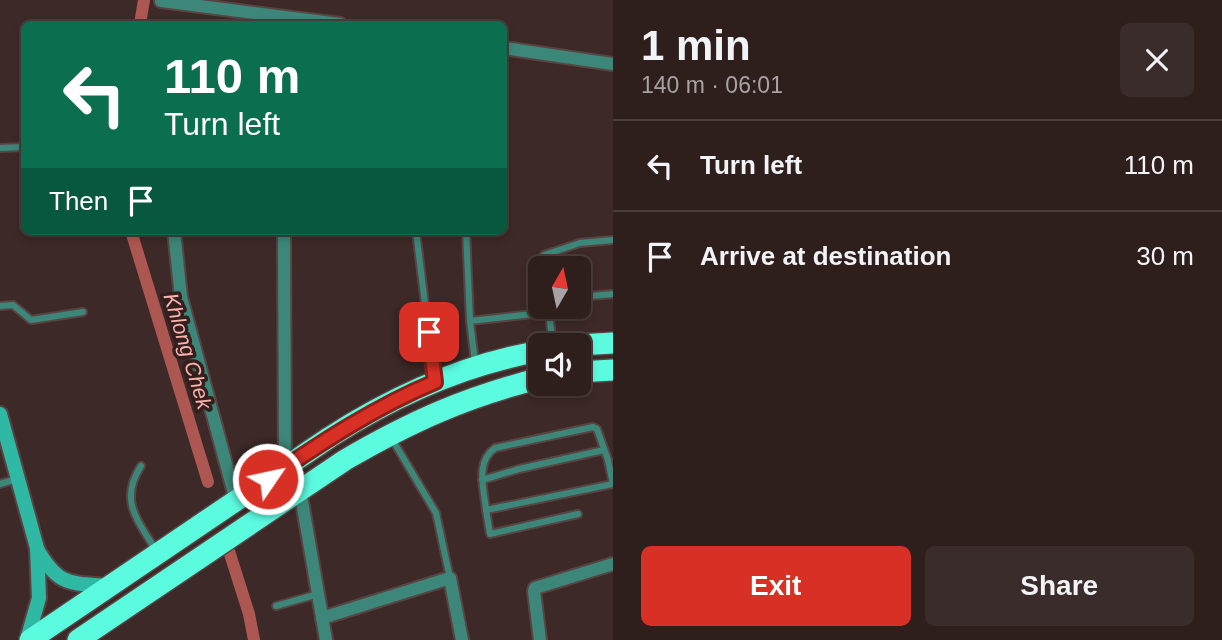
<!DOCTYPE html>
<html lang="en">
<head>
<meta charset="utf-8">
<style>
  :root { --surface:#2e1f1d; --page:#3a2c2a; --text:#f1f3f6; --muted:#a7a2a4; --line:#493d3b; --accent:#d93025 }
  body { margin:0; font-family:Arial,sans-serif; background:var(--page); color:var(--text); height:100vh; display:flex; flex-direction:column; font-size:26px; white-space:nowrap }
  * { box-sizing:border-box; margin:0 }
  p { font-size:23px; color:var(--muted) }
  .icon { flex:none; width:38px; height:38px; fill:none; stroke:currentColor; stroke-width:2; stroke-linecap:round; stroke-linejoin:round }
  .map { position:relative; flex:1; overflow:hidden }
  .sheet { display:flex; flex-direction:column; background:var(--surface); width:609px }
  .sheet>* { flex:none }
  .banner { position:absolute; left:21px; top:21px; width:486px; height:214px; border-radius:10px; box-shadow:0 4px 10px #0003,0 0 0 2px var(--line); background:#0b6e4f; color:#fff; overflow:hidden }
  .needle { width:46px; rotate:9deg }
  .controls { position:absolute; left:528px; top:256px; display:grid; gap:14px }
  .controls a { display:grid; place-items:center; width:63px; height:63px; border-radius:10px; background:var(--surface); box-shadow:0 4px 10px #0003,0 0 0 2px var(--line); font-size:35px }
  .pin { position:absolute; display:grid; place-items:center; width:60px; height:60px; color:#fff; margin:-30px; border-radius:14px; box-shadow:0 4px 10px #0006 }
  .me { position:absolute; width:77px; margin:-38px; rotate:56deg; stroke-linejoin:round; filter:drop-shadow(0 0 5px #0008) }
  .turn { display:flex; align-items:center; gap:24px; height:147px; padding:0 28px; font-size:32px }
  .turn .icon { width:91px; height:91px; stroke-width:2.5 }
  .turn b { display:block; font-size:49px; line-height:60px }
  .then { display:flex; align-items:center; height:66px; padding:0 28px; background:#0003; gap:14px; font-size:26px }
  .round { display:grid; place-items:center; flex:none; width:74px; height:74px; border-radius:10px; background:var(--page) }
  .headline { display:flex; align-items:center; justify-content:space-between; height:119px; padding:0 28px }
  h1 { font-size:42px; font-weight:600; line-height:52px }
  .action { display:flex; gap:14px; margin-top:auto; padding:14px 28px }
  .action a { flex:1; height:80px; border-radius:10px; background:var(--accent); color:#fff; font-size:28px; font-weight:600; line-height:80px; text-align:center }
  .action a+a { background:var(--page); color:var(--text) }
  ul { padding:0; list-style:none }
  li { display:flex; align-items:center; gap:21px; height:91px; padding:0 28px; border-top:2px solid var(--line) }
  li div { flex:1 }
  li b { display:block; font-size:26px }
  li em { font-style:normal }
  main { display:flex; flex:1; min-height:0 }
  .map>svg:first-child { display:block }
</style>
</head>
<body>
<main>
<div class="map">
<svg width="613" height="640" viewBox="0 0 613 640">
  <rect width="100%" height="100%" fill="#3d2927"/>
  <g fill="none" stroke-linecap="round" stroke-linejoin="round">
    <!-- canal -->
    <g stroke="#ad5752" stroke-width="12">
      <path d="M140,24L144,0"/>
      <path d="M131,231L208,482"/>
      <path d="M229,551L249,614L254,640"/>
    </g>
    <!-- lane casing -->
    <g stroke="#584543" stroke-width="10">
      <g id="lane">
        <path d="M0,148L24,147"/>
        <path d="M416,231L434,377"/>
        <path d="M466,231L470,321L475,362"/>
        <path d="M541,277L540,260L544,255L580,243L613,240"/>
        <path d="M579,297L613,294"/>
        <path d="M0,306L13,305L31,320L83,312"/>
        <path d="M548,306L553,345"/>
        <path d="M470,321L533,314"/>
        <path d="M593,427L597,429L608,460L613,484L486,510C484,489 475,462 495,448Z"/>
        <path d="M392,439L436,513L450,578"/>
        <path d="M141,466C119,500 137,519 155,549"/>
        <path d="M482,480L519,469L604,450"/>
        <path d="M0,484L17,479"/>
        <path d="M486,510L490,534L578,514"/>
        <path d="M276,606L318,594"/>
      </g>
    </g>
    <!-- street casing -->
    <g stroke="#584543" stroke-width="16">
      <g id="street">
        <path d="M161,1L340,24"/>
        <path d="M504,48L613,64"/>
        <path d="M174,231L181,297L236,501"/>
        <path d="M284,231L285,468"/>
        <path d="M300,490L326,640"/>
        <path d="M322,618L450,578L462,640"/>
        <path d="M540,640L534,591L535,588L613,564"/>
      </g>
    </g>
    <!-- secondary casing -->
    <g stroke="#584543" stroke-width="18">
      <g id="secondary">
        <path d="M0,414L37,548L39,598L27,640"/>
        <path d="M37,549C59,587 70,583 110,586"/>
      </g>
    </g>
    <!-- highway casing -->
    <g stroke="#584543" stroke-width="24">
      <g id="highway">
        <path d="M579,345L613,343"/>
        <path d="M579,372L613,370"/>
        <path d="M30,640L330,437C394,396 465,364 541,351"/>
        <path d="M78,640L345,460C412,421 466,397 541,378"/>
      </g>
    </g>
    <!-- lane -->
    <use href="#lane" stroke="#3c8779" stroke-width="6"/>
    <!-- street -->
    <use href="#street" stroke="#3c8779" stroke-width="12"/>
    <!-- secondary -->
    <use href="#secondary" stroke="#2fb8a3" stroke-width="14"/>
    <!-- highway -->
    <use href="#highway" stroke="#5bfbe0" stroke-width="21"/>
  </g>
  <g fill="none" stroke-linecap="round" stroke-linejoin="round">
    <!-- route casing -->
    <g stroke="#8d1f18" stroke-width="18">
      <path id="route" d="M268,479C322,442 375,407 435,382L429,332"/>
    </g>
    <!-- route -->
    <use href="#route" stroke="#d93025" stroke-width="12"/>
  </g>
  <g text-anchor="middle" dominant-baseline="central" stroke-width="7" stroke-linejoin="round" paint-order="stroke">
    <!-- water labels -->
    <g font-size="21" font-style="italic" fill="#fbb2ac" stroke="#321f1e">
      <text transform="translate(188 351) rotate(73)">Khlong Chek</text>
    </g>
  </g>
</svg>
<div class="controls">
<a><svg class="needle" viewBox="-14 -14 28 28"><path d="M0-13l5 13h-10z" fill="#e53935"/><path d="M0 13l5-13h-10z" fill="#a7a2a4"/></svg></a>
<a><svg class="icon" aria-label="sound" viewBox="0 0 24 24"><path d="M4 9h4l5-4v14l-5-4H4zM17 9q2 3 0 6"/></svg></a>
</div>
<div class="pin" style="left:429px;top:332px;background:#d93025"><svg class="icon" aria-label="arrive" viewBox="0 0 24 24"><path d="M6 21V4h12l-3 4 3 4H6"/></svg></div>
<svg class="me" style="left:268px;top:479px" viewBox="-20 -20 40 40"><circle r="17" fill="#d93025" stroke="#fff" stroke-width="3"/><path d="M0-11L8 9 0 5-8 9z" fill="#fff"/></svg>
<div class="banner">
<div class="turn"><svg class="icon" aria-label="left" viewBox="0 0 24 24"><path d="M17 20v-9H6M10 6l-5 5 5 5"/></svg><div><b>110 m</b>Turn left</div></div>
<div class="then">Then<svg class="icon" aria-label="arrive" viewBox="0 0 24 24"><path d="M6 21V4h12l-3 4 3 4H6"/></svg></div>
</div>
</div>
<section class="sheet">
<div class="headline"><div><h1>1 min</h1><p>140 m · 06:01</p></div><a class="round"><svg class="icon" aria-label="close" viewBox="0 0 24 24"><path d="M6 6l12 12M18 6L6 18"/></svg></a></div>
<ul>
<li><svg class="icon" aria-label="left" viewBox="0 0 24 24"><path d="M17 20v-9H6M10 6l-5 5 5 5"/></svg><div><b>Turn left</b></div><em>110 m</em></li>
<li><svg class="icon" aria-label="arrive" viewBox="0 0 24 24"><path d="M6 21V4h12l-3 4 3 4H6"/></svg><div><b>Arrive at destination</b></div><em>30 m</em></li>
</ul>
<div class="action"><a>Exit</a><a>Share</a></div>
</section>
</main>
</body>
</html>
